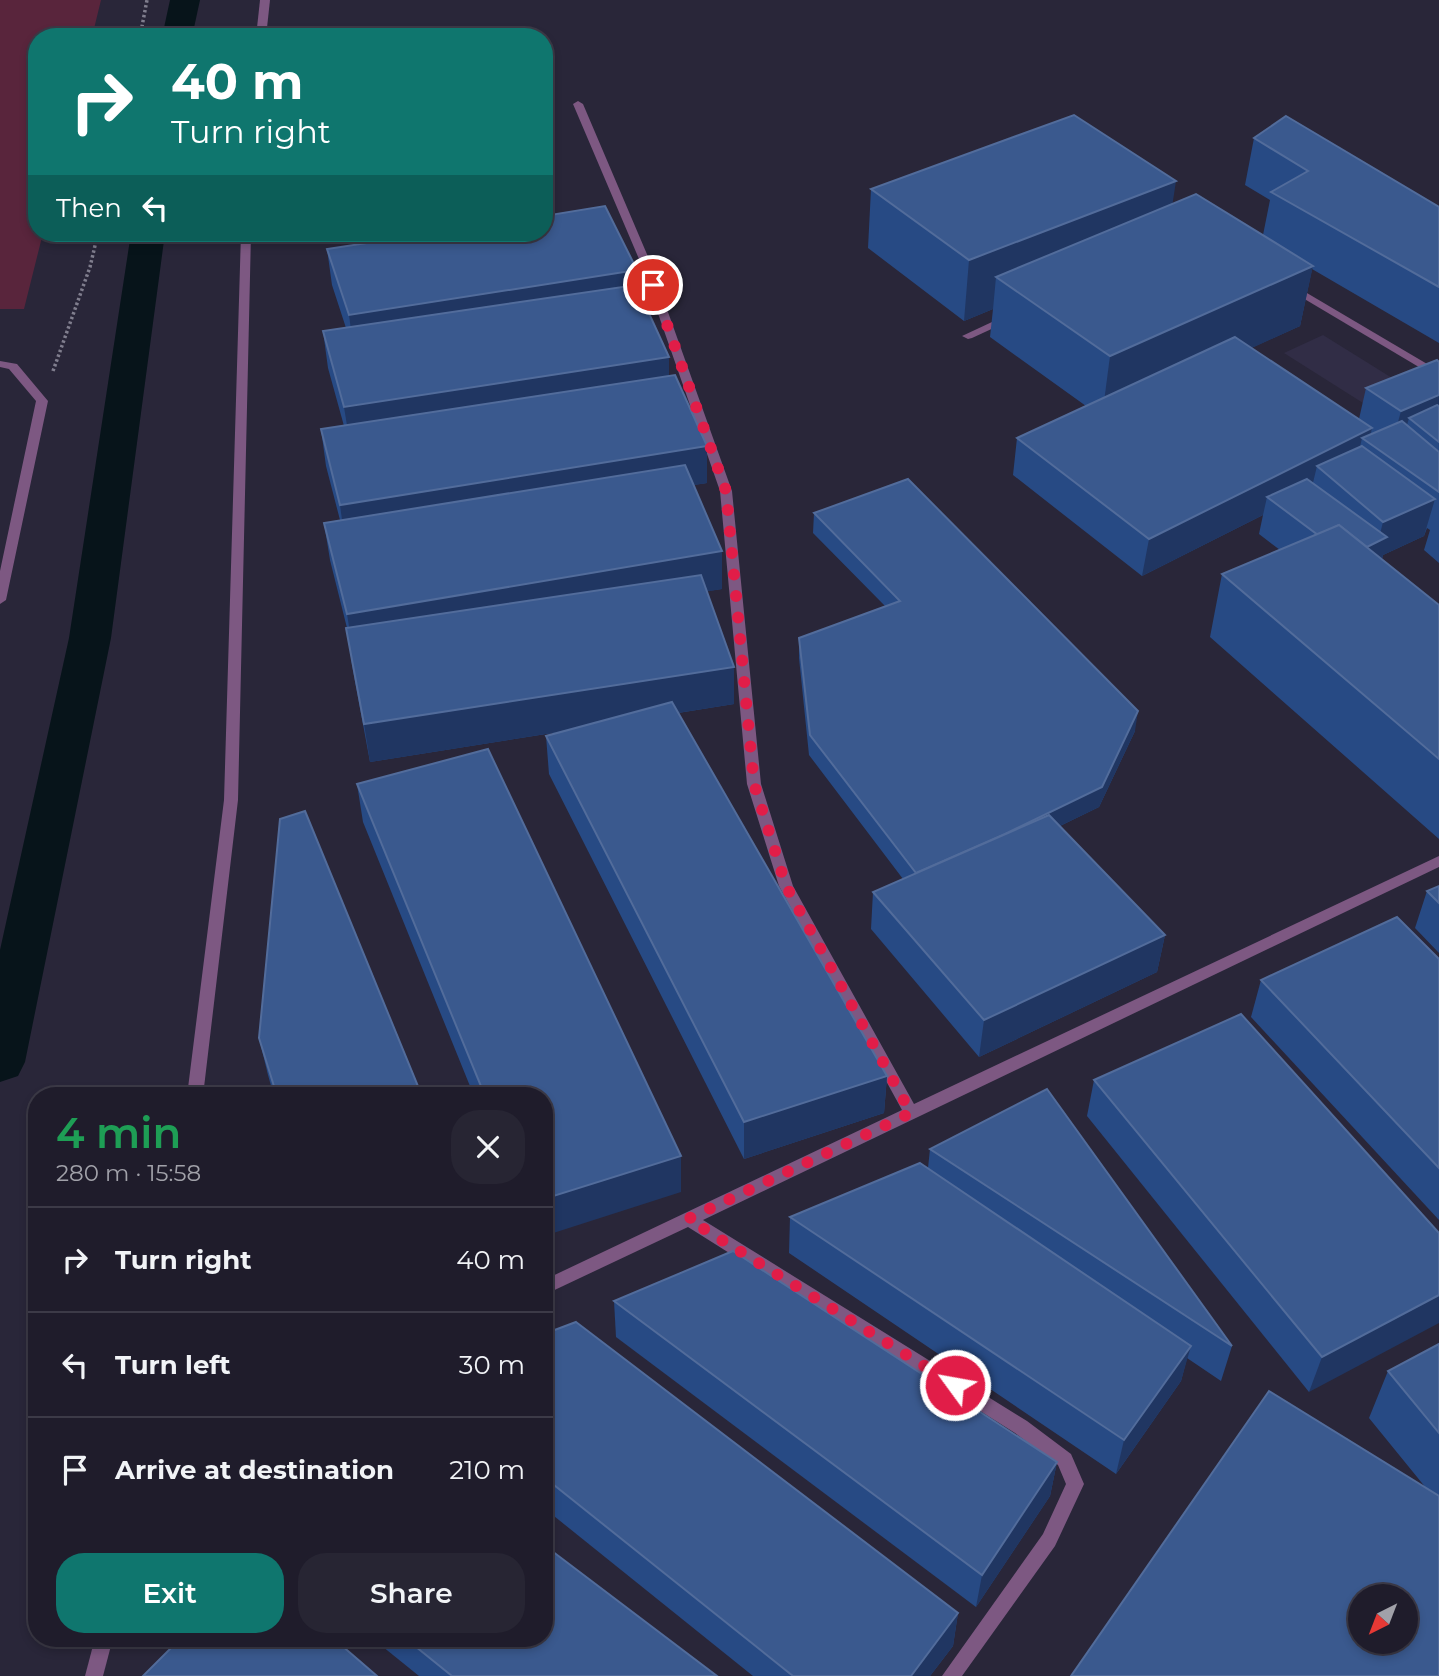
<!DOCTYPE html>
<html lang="en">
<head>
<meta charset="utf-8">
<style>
  :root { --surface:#1f1c2b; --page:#272533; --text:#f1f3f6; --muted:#a1a1a9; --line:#3c3a47; --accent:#0f766e }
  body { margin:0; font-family:Montserrat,sans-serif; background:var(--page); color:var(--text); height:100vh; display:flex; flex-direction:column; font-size:26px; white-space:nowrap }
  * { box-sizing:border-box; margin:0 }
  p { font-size:23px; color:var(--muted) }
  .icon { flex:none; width:38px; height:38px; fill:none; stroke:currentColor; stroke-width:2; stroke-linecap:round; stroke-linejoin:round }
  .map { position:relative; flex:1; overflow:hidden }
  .sheet { position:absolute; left:28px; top:1087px; width:525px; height:560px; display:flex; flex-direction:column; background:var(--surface); border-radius:28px; box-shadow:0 4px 10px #0003,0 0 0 2px var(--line) }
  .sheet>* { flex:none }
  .guide { position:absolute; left:28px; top:28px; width:525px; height:214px; border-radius:28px; box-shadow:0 4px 10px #0003,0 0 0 2px var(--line); background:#0f766e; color:#fff; overflow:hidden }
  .needle { width:46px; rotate:222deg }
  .fabs { position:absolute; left:1348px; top:1584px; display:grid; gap:14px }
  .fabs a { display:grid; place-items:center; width:70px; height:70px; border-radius:50%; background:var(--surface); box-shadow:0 4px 10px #0003,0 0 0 2px var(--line); font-size:35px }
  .pin { position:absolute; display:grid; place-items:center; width:60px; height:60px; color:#fff; margin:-30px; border:4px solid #fff; border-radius:50%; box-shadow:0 2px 7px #0007 }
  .me { position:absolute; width:77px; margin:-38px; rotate:302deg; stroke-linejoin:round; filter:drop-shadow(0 0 5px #0008) }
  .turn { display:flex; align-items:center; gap:24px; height:147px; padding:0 28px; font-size:32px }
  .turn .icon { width:91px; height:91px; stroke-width:2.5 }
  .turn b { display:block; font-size:49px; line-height:60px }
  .then { display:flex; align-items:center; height:66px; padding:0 28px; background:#0003; gap:14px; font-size:26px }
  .round { display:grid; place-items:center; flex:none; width:74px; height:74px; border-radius:28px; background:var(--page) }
  .summary { display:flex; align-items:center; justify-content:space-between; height:119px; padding:0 28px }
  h1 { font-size:42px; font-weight:600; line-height:52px; color:#1e9e55 }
  .primary-button { display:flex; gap:14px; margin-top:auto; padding:14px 28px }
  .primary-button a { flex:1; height:80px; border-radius:28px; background:var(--accent); color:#fff; font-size:28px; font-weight:600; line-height:80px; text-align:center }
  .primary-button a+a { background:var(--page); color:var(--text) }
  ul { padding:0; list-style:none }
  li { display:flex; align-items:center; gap:21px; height:105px; padding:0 28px; border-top:2px solid var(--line) }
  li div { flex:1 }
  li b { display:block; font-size:26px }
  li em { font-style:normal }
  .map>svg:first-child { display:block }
</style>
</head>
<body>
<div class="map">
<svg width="1439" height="1676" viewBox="0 0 1439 1676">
  <rect width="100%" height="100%" fill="#292639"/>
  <!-- built -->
  <path fill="#312d46" d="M1323,335L1421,396L1382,415L1284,353Z"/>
  <!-- green -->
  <path fill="#59253c" d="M0,0H101L92,37H37V233H43L24,309H0Z"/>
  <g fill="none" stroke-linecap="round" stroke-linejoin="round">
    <!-- canal -->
    <g fill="#07141a" fill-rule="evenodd">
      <path d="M170,0H200L192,37H162Z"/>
      <path d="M131,233H165L111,638L25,1062L18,1076L0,1082V950L69,638Z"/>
    </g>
    <!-- path -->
    <g stroke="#807e8e" stroke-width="3.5" stroke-dasharray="2.5 2.5" stroke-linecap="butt">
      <path d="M140,37L147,0"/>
      <path d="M53,371L90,267L98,233"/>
    </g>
    <!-- minor -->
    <g fill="#7d5882" fill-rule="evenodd">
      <path d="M260,0H270L266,37H256Z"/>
      <path d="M578,101L583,104L649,259L732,491L761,784L793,886L914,1104L1439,856V867L703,1220L1027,1421L1071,1454L1084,1484L1055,1546L962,1676H942L1043,1534L1066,1484L1058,1465L1015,1433L688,1227L544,1295V1280L902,1110L779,886L747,784L720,491L639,259L573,104Z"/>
      <path d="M241,233H251L238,800L203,1096H187L224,800Z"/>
      <path d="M1290,283L1439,371V379L1286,288L1285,286Z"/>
      <path d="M1007,315L1011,316V320L972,338L968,339L962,336Z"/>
      <path d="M0,361L17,364L48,401L6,600L0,604V571L36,401L9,369L0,367Z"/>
      <path d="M95,1638H113L103,1676H85Z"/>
    </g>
  </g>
  <!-- wall -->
  <g fill="#274a84">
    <path d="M1254,138L1439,207V343L1312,269L1300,326L1251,348L1359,419L1366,388L1439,362V563L1424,550L1430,530L1427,528L1424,536L1383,555L1382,559L1439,605V839L1210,637L1222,574L1280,550L1259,534L1263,515L1142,576L1013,475L1017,438L1086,406L990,337L993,309L964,321L868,248L871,189L1172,204L1263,235L1270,200L1245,185Z"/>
    <path d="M327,249L637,270V287L669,376L707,446V483L693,485L722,551V589L707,591L734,704L678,713L887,1076L884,1113L744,1159L549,774L546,736L559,732L370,762L352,665L347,628L330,560L324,523L340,520L326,466L321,429L344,426L328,368L323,331L346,328L332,285Z"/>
    <path d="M814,513L1135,731L1099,807L1060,826L1165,935L1157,972L979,1057L871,929L873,892L903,879L809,755L799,658V638L885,606L813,533Z"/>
    <path d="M357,784L681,1192L544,1096H474L363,822Z"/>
    <path d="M1439,886V953L1415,928L1427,891Z"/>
    <path d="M1439,959V1220L1251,1017L1261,980Z"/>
    <path d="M259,1038L422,1096H274L268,1075Z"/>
    <path d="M1094,1080L1439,1233L1309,1392L1087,1116Z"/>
    <path d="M930,1149L1232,1346L1221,1381L1187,1358L1181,1381L1116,1474L789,1253L790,1217L928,1168Z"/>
    <path d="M614,1301L1057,1462L1050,1496L976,1607L616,1337Z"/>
    <path d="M544,1334L958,1613L953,1646L930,1676H753L544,1508Z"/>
    <path d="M1439,1344V1676L1426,1488L1369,1418L1388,1371Z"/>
    <path d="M372,1638H544L717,1676H419Z"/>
  </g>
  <!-- shaded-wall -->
  <g fill="#203662">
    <path d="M1176,181L1167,240L996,277L993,309L964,321L969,260Z"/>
    <path d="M1313,266L1300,326L1102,417L1110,356Z"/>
    <path d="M637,270L638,306L354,352L349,315Z"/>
    <path d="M669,357V393L350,444L344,407Z"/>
    <path d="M1439,395V419L1409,418L1402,443L1391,448L1401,411Z"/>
    <path d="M1372,428L1369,443L1362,438L1355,469L1317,466L1311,491L1267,497L1263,515L1142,576L1149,539Z"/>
    <path d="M707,446V483L345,542L340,505Z"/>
    <path d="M1435,499L1424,536L1383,555L1378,575L1347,556L1378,542L1383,522Z"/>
    <path d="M722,551V589L353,652L347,614Z"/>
    <path d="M734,667V704L370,762L364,724Z"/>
    <path d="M1138,711L1135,731L1099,807L916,896Z"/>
    <path d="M1165,935L1157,972L979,1057L984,1020Z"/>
    <path d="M887,1076L884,1113L744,1159V1122Z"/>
    <path d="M681,1156V1192L544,1236V1199Z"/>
    <path d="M1439,1295V1323L1309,1392L1322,1357Z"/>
    <path d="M1191,1346L1181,1381L1116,1474L1124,1440Z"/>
    <path d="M1057,1462L1050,1496L976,1607L982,1575Z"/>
    <path d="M958,1613L953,1646L930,1676H911Z"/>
  </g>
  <!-- building -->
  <g fill="#3a598e" stroke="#526c9b" stroke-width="2" fill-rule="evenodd">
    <path d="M1074,115L1176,181L969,260L871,189Z"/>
    <path d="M1286,116L1439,207V287L1271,192L1308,171L1254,138Z"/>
    <path d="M1196,194L1313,266L1110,356L996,277Z"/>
    <path d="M605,206L637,270L349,315L327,249L433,233H544V216Z"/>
    <path d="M636,285L669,357L344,407L323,331Z"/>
    <path d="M1235,337L1372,428L1149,539L1017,438Z"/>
    <path d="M1437,360L1439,362V395L1401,411L1366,388Z"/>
    <path d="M675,375L707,446L340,505L321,429Z"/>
    <path d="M1437,405L1439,406V442L1409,418Z"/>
    <path d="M1402,421L1439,452V492L1362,438Z"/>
    <path d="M1362,446L1435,499L1383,522L1317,466Z"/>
    <path d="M685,465L722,551L347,614L324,523Z"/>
    <path d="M908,479L1138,711L1102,787L1005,834L916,873L810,735L799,638L900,601L814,513Z"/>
    <path d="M1307,479L1387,537L1367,547L1339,525L1318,535L1267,497Z"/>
    <path d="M1339,525L1439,605V759L1222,574Z"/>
    <path d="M701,575L734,667L364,724L346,628Z"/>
    <path d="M672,702L887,1076L744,1122L546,736Z"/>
    <path d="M488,749L681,1156L544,1199V1096H485L357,784Z"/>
    <path d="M305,811L422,1096H277L259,1038L280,819Z"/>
    <path d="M1049,815L1165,935L984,1020L873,892Z"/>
    <path d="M1439,886V903L1427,891Z"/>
    <path d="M1397,917L1439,959V1168L1261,980Z"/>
    <path d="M1241,1014L1439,1233V1295L1322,1357L1094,1080Z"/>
    <path d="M1047,1089L1232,1346L930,1149Z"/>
    <path d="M920,1163L1191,1346L1124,1440L790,1217Z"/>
    <path d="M733,1251L1057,1462L982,1575L614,1301Z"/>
    <path d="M576,1322L958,1613L911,1676H793L544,1477V1334Z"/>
    <path d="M1439,1344V1433L1388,1371Z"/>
    <path d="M1269,1391L1439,1496V1676H1071ZM1360,1596H1405V1642H1360Z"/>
    <path d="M544,1545L717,1676H452L405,1638H544Z"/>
    <path d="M181,1638H333L377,1676H143Z"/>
  </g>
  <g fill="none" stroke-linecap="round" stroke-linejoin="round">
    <!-- route -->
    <path stroke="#e11d48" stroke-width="12" stroke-dasharray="0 21.6" d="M653,285L726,491L754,784L786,886L911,1113L688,1219L955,1385"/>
  </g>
</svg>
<div class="fabs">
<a><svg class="needle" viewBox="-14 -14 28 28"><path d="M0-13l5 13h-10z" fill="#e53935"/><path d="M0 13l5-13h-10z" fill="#a1a1a9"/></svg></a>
</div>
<div class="pin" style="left:653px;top:285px;background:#d93025"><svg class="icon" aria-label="arrive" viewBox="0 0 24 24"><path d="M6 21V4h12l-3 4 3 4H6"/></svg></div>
<svg class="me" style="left:955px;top:1385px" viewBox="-20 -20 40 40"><circle r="17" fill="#e11d48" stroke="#fff" stroke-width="3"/><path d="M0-11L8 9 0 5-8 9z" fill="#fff"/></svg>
<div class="guide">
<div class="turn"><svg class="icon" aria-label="right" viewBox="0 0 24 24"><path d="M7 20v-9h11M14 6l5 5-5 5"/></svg><div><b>40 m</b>Turn right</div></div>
<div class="then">Then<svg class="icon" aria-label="left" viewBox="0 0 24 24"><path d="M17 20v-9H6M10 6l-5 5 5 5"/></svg></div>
</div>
<section class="sheet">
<div class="summary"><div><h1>4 min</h1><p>280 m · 15:58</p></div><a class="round"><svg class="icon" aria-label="close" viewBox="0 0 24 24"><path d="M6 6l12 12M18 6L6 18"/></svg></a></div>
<ul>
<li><svg class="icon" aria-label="right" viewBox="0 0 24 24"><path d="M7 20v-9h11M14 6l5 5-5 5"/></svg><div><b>Turn right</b></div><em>40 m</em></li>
<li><svg class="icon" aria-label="left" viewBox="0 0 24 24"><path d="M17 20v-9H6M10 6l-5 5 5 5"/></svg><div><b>Turn left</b></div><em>30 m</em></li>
<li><svg class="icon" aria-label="arrive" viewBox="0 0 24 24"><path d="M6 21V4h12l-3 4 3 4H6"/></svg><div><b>Arrive at destination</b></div><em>210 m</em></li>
</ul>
<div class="primary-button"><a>Exit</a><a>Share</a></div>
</section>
</div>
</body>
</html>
